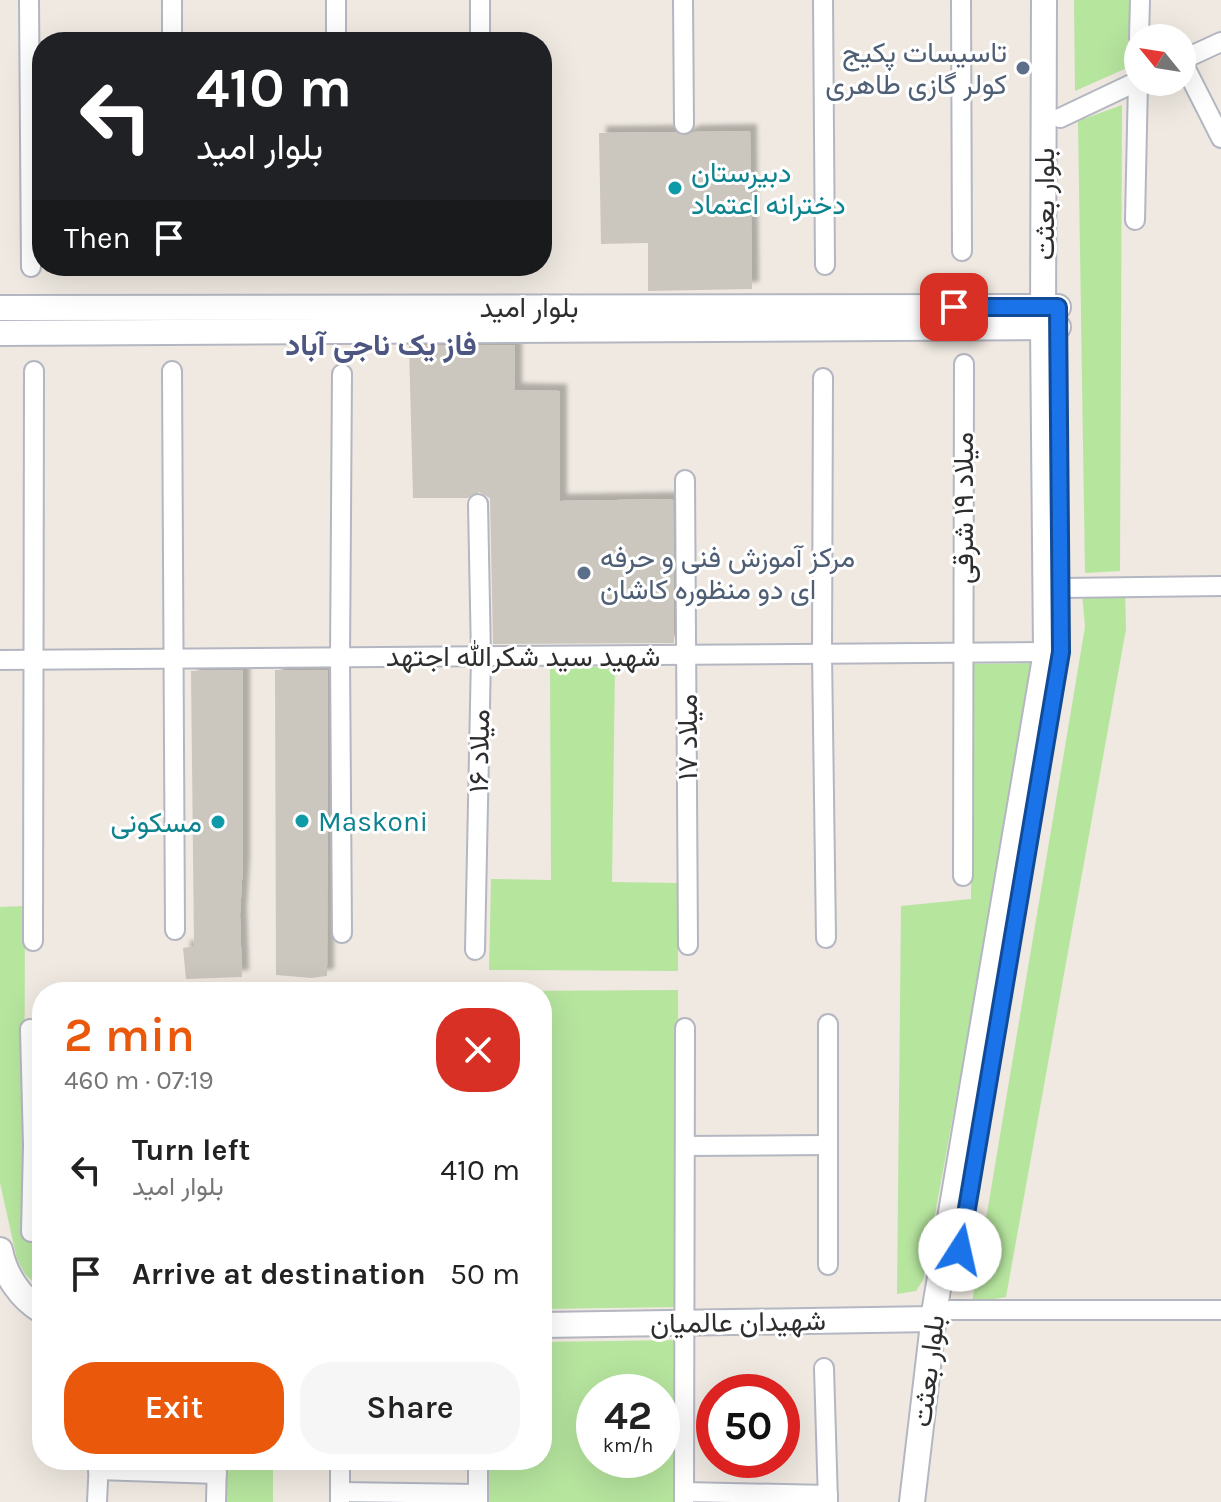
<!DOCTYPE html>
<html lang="en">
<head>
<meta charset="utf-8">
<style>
  :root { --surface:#fff; --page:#f6f6f6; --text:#222; --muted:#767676; --accent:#ea580c }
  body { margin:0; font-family:Karla,Vazirmatn,sans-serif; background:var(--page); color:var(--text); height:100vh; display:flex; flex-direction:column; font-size:30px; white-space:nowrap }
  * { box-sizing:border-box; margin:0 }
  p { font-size:26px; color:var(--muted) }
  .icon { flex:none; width:44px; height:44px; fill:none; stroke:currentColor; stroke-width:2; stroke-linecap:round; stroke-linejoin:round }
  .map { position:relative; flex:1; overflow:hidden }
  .sheet { position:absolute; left:32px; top:982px; width:520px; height:488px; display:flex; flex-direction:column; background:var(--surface); border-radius:32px; box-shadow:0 8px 32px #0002 }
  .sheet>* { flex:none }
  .banner { position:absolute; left:32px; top:32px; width:520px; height:244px; border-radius:32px; box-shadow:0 8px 32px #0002; background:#202124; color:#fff; overflow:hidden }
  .needle { width:52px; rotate:300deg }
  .buttons { position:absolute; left:1124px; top:24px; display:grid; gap:16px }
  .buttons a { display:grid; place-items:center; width:72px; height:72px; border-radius:50%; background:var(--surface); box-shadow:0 8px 32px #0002; font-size:40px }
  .speed { position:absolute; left:576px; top:1374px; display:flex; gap:16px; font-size:40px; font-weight:700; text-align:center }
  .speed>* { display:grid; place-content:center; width:104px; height:104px; border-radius:50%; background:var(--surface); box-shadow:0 8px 32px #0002; line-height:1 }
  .speed small { font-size:20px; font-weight:400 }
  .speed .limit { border:12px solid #d22; background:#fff; color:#111 }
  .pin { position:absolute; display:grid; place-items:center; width:68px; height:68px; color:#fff; margin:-34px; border-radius:16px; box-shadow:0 4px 12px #0006 }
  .me { position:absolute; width:88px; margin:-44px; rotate:10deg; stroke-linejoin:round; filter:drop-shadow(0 0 6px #0008) }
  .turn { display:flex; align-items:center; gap:28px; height:168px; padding:0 32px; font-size:36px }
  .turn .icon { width:104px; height:104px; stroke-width:2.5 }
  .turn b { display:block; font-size:56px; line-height:68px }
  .then { display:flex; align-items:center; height:76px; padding:0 32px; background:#0003; gap:16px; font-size:30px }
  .round { display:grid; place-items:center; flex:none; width:84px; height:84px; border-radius:32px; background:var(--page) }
  .overview { display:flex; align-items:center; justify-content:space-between; height:136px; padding:0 32px }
  h1 { font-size:48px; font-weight:600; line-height:60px; color:var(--accent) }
  .cta { display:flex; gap:16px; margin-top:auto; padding:16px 32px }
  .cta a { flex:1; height:92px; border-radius:32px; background:var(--accent); color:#fff; font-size:32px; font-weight:600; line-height:92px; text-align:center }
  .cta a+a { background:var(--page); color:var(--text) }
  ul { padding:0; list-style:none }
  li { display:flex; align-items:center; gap:24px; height:104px; padding:0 32px }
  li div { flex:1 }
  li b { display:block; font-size:30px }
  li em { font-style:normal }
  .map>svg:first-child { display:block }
</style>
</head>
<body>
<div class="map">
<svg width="1221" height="1502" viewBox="0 0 1221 1502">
  <defs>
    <filter id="shadow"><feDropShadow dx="7" dy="-7" stdDeviation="2" flood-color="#0004"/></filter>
  </defs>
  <rect width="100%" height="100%" fill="#efe9e1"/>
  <!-- green -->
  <g fill="#b6e59e" fill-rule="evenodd">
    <path d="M1074,0H1130L1127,68L1075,91Z"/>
    <path d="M1122,105L1120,571L1085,573L1078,121Z"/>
    <path d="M1125,592L1126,629L1006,1297L972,1303L1085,627L1082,593Z"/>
    <path d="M1036,663L923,1280L916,1291L897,1294L901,906L971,899L973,664Z"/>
    <path d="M550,667H615L612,882L678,883V971L489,970L491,879L551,880Z"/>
    <path d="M25,906L24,1235H42V1291L25,1274L17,1259L0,1183V907Z"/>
    <path d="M678,990L679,1307L542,1309V992L488,991Z"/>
    <path d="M678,1340L675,1502H488V1460H542V1342ZM594,1392H662V1460H594Z"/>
    <path d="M228,1460H273V1502H226Z"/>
  </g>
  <!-- building -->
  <g fill="#cbc7bf" filter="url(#shadow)">
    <path d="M750,131L752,289L648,291V243L601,244L599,133L676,132L685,136L693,132Z"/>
    <path d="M515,345V390L560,391V501L673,499L674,643L493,644L490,498L479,492L468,498H413L409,346Z"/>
    <path d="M243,670V863L240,915L242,977L186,979L183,948L194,946L191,671Z"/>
    <path d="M275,670H328L327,976L311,978L276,975Z"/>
  </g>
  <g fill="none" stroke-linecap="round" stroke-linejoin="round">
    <!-- street casing -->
    <g stroke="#b4b7c1" stroke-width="22">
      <g id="street">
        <path d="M29,0L31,267"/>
        <path d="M172,0V42"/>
        <path d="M336,0V42"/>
        <path d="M480,0V42"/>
        <path d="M683,0L684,124"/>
        <path d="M823,0L825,265"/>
        <path d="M961,0L962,251"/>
        <path d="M1139,38L1140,0"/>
        <path d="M1182,60L1221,42"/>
        <path d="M1182,61L1221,138"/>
        <path d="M1060,118L1138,81"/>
        <path d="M1135,220L1138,82"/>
        <path d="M172,371L175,930"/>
        <path d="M342,374L340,658L342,933"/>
        <path d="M823,378L822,654L826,938"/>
        <path d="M685,480L688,945"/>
        <path d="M1061,588L1221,586"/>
        <path d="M0,660L1046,652"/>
        <path d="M963,876L964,364"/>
        <path d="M33,941L34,371"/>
        <path d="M475,950L481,656L478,504"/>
        <path d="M828,1024V1265"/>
        <path d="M30,1029L33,1146L31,1232"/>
        <path d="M685,1146L828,1145"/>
        <path d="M950,1310H1221"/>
        <path d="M824,1368L828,1502"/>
        <path d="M340,1460V1501"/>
        <path d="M98,1470L217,1474"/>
        <path d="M340,1492L478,1494"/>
        <path d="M684,1492L828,1495"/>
        <path d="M97,1502L99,1460"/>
        <path d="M216,1502L217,1460"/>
        <path d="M478,1502V1460"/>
        <path d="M684,1502L685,1028"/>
      </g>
    </g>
    <!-- secondary casing -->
    <g stroke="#b4b7c1" stroke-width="28">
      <g id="secondary">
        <path d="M0,308L1058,307"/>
        <path d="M0,333L1058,327"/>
        <path d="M0,1250C5,1275 20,1298 42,1311"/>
        <path d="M542,1325L934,1319"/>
        <path d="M912,1502L935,1307L1046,652L1043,327L1044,0"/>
      </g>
    </g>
    <!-- street -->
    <use href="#street" stroke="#fff" stroke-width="18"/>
    <!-- secondary -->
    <use href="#secondary" stroke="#fff" stroke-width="24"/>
  </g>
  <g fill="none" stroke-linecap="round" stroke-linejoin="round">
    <!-- route casing -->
    <g stroke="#114b97" stroke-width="20">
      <path id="route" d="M954,307H1058L1061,652L960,1250"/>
    </g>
    <!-- route -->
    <use href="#route" stroke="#1a73e8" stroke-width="14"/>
  </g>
  <!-- markers -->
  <g fill="#5c6f8a" stroke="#fff" stroke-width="3">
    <circle cx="1023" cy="68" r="8"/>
    <circle cx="584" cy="573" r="8"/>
  </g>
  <g fill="#0f9aa8" stroke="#fff" stroke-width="3">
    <circle cx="675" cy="188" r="8"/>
    <circle cx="302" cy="821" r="8"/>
    <circle cx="218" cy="822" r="8"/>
  </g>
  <g text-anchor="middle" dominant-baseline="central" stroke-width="6" stroke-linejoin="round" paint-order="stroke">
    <!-- service labels -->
    <g font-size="28" fill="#4e5e75" stroke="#fff" text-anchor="end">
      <text x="1007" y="52">تاسیسات پکیج<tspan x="1007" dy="32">کولر گازی طاهری</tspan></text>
      <text x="600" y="557" text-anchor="start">مرکز آموزش فنی و حرفه<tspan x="600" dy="32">ای دو منظوره کاشان</tspan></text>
    </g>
    <!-- culture labels -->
    <g font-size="28" fill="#0d838f" stroke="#fff" text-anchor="start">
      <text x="691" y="172">دبیرستان<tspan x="691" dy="32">دخترانه اعتماد</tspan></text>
      <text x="318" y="821">Maskoni</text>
      <text x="202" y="822" text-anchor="end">مسکونی</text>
    </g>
    <!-- street labels -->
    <g font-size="28" fill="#2e2e2e" stroke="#fff">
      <text transform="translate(1044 204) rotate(-90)">بلوار بعثت</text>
      <text x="529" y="307">بلوار امید</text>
      <text transform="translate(963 508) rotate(-90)">میلاد ۱۹ شرقی</text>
      <text x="523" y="656">شهید سید شکرالله اجتهد</text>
      <text transform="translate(687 737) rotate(-90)">میلاد ۱۷</text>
      <text transform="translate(479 751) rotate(-89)">میلاد ۱۶</text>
      <text transform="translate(738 1322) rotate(-1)">شهیدان عالمیان</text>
      <text transform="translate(928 1371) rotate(-83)">بلوار بعثت</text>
    </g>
    <!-- neighbourhood labels -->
    <g font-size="30" font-weight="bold" fill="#4d5680" stroke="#fff">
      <text x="381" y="345">فاز یک ناجی آباد</text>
    </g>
  </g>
</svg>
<div class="buttons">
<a><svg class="needle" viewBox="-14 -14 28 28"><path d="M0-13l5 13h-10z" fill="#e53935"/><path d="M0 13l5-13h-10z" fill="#767676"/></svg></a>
</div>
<div class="speed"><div>42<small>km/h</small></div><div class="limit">50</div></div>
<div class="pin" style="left:954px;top:307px;background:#d93025"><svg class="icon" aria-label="arrive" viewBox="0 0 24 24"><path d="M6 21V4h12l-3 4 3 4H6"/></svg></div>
<svg class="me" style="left:960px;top:1250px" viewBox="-20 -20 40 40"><circle r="19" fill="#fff"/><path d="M0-13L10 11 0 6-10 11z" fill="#1a73e8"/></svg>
<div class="banner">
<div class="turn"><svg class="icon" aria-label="left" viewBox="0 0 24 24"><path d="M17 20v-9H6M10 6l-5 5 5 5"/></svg><div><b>410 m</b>بلوار امید</div></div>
<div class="then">Then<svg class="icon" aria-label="arrive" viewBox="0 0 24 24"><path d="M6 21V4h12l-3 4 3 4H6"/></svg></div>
</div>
<section class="sheet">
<div class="overview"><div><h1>2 min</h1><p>460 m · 07:19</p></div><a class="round" style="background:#d93025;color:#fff"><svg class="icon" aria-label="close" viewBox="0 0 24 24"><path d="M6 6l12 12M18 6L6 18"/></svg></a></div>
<ul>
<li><svg class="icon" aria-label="left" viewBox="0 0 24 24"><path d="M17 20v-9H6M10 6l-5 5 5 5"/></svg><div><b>Turn left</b><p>بلوار امید</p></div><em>410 m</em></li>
<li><svg class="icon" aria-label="arrive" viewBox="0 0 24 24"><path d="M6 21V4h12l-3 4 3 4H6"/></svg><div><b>Arrive at destination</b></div><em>50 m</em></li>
</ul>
<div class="cta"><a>Exit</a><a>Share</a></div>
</section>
</div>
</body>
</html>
